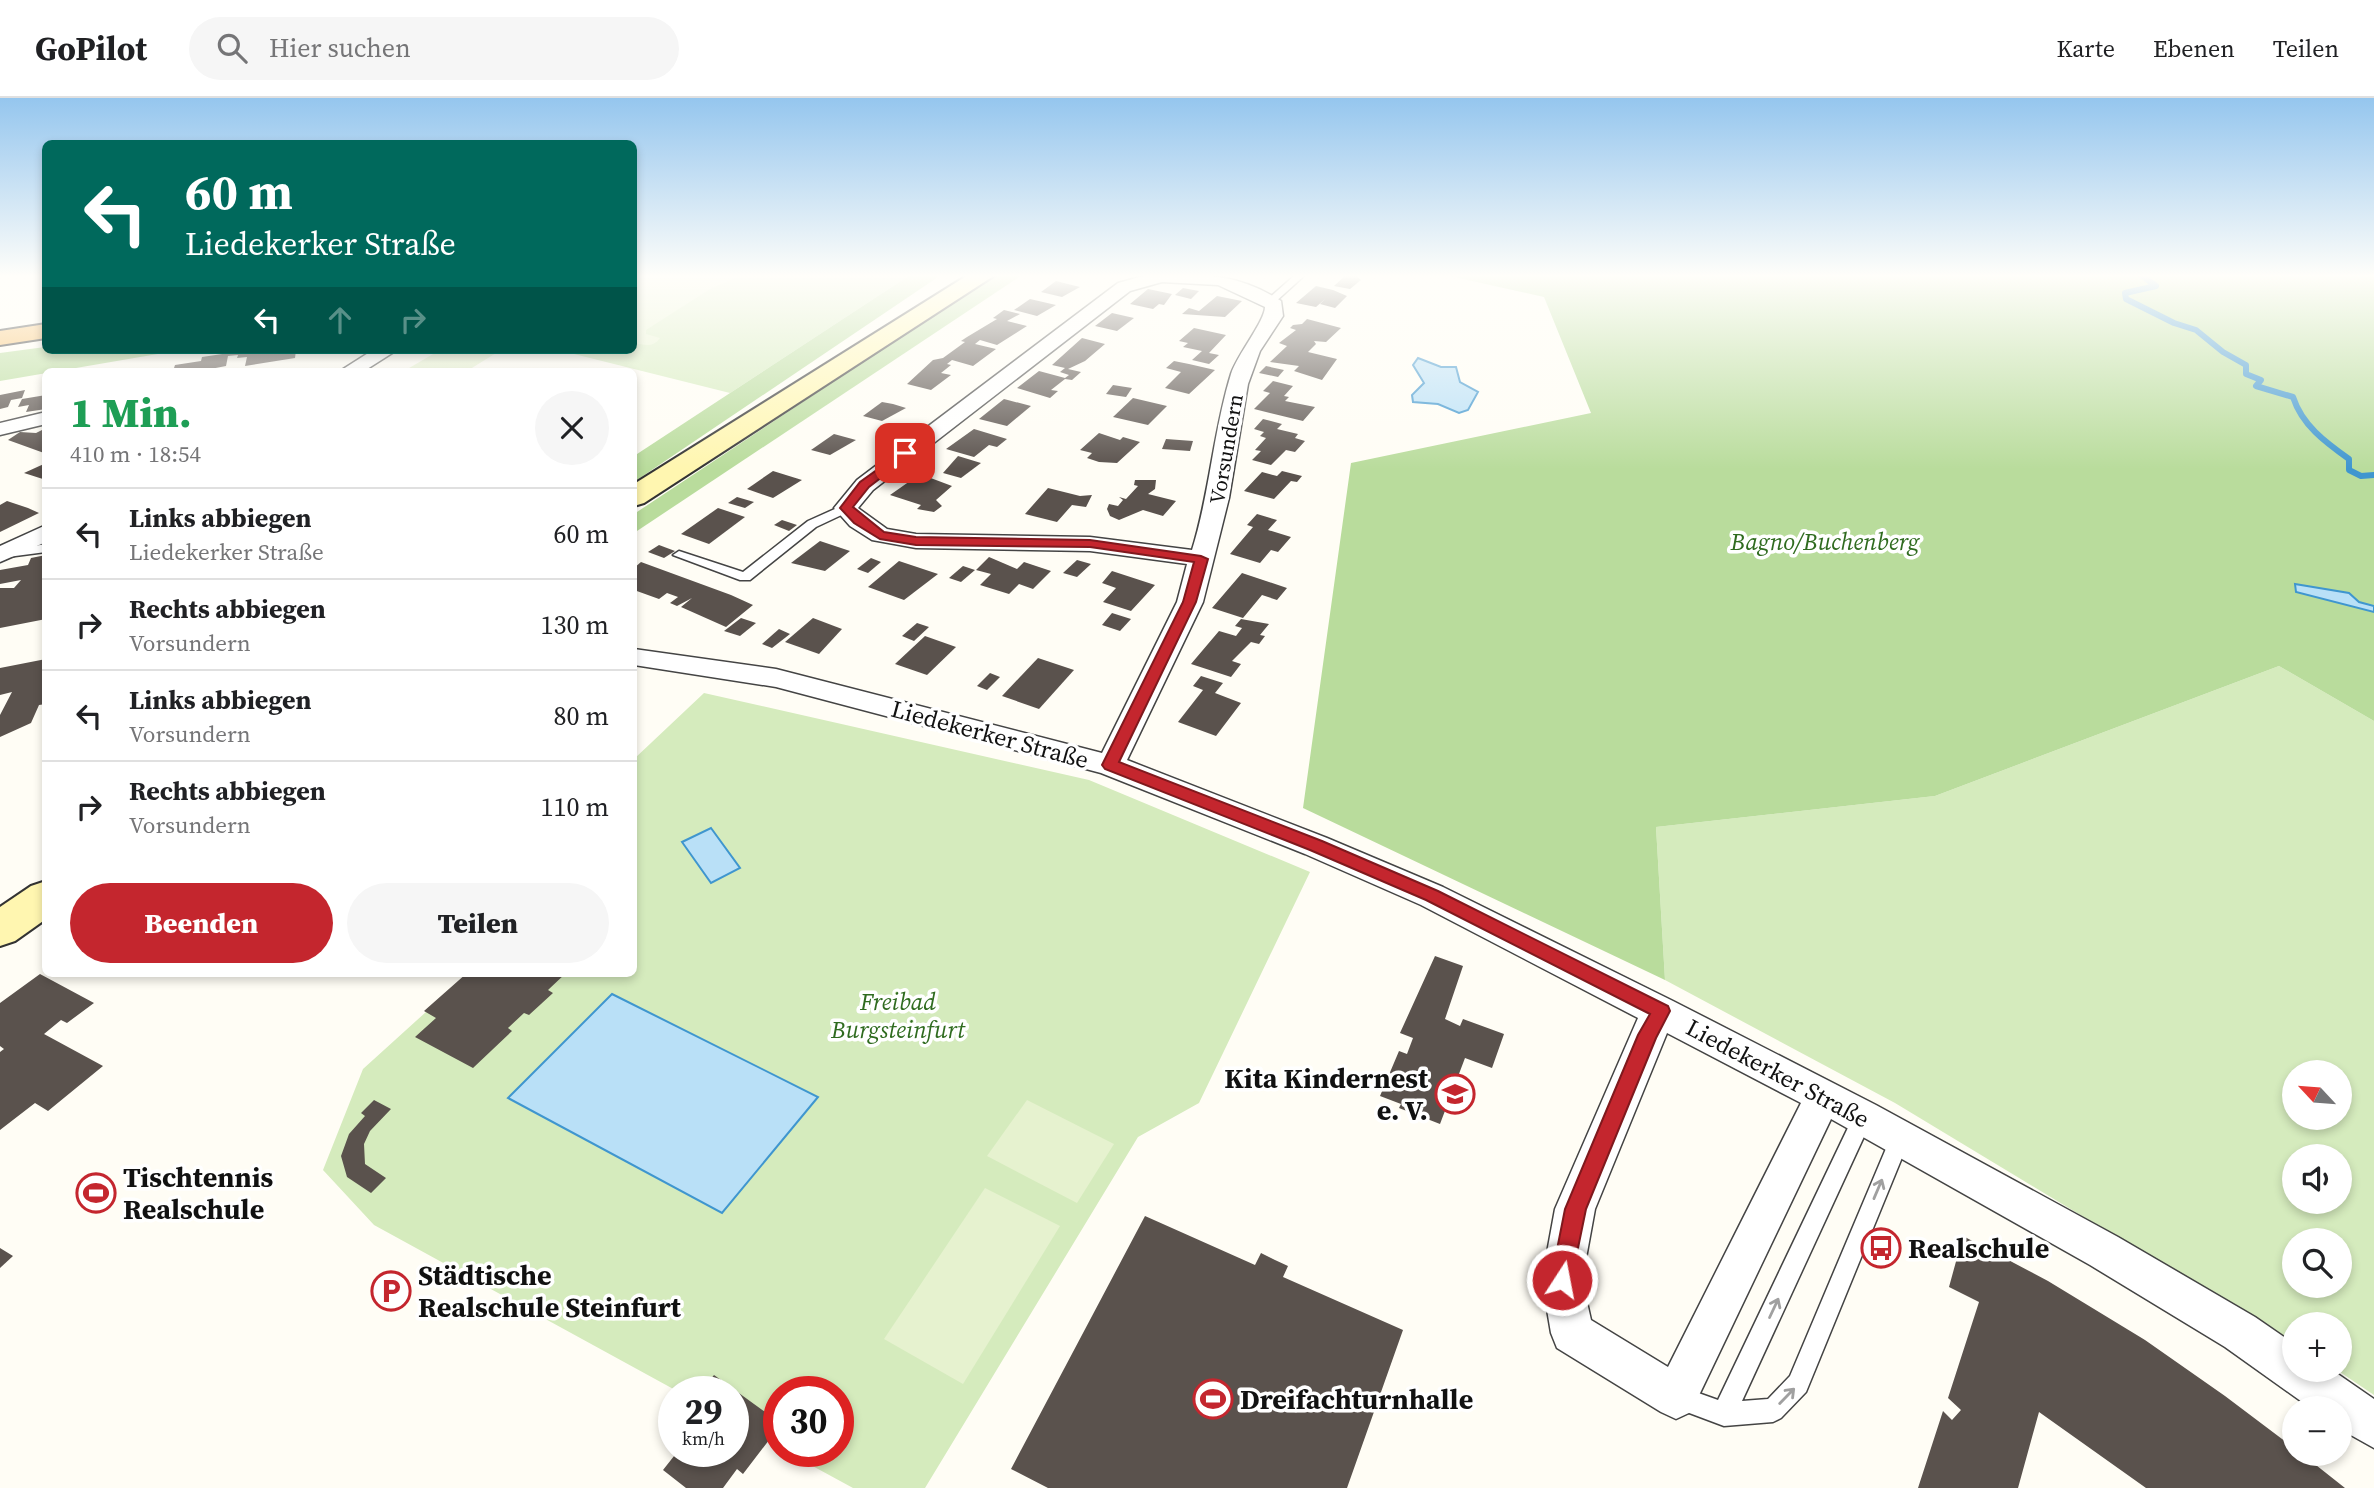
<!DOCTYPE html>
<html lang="de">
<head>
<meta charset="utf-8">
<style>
  :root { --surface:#fff; --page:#f6f6f6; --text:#202124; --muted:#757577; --line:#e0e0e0; --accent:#c4262e }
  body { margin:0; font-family:"Source Serif 4",serif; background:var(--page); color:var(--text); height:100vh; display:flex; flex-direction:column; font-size:26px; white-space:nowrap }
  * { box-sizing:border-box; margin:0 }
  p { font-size:23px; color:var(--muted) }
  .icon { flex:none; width:38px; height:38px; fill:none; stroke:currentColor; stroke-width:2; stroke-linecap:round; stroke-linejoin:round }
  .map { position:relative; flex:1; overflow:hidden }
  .details { position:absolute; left:42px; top:270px; width:595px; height:609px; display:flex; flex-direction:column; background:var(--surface); border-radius:10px; box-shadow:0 4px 10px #0003 }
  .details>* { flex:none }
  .hud { position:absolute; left:42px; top:42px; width:595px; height:214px; border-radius:10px; box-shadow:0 4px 10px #0003; background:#00695c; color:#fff; overflow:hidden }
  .needle { width:46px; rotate:296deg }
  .fabs { position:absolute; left:2282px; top:962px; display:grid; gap:14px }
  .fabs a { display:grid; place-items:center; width:70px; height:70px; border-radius:50%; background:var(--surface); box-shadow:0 4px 10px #0003; font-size:35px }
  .speed { position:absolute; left:658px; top:1278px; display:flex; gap:14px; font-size:35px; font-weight:700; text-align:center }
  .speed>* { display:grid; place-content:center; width:91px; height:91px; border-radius:50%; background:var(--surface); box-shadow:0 4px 10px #0003; line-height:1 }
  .speed small { font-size:18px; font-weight:400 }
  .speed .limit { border:10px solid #d22; background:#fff; color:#111 }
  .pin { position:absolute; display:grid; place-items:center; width:60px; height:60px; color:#fff; margin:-30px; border-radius:14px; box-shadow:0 4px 10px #0006 }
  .me { position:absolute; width:77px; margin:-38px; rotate:11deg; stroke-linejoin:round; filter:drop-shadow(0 0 5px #0008) }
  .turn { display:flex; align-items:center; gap:24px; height:147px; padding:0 28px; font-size:32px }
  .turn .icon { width:91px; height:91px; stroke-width:2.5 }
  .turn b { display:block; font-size:49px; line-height:60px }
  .lanes { display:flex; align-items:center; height:66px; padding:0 28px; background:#0003; justify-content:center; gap:35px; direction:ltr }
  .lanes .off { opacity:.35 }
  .round { display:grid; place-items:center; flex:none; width:74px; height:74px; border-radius:37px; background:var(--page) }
  .summary { display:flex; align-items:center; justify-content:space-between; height:119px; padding:0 28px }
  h1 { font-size:42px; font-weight:800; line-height:52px; color:#1e9e55 }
  .cta { display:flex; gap:14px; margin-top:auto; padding:14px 28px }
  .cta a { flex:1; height:80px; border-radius:42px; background:var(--accent); color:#fff; font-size:28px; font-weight:800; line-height:80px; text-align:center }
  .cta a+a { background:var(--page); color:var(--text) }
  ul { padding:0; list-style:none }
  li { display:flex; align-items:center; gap:21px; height:91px; padding:0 28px; border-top:2px solid var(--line) }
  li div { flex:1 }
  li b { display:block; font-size:26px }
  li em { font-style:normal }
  header { display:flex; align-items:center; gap:42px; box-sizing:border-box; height:98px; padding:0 35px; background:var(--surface); border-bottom:2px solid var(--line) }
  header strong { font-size:33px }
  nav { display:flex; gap:38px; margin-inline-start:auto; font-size:24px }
  .search { width:490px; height:63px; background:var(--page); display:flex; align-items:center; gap:18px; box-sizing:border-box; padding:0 24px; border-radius:38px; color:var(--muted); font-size:26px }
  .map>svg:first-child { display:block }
</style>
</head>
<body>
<header>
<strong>GoPilot</strong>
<div class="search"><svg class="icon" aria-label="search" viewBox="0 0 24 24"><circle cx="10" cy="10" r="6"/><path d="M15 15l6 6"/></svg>Hier suchen</div>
<nav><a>Karte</a><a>Ebenen</a><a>Teilen</a></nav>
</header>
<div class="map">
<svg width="2374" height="1390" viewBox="0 0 2374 1390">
  <rect width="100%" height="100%" fill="#fffdf5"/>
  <!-- green -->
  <g fill="#d5ebbd" fill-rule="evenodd">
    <path d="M686,177H910L730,295L558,252H634V184Z"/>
    <path d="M2279,568L2374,623V1297L2337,1272L2340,1227H2294V1246L1895,1005L1665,882L1656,729L1935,698ZM2294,975H2340V1020H2294ZM2294,1059H2340V1104H2294ZM2294,1143H2340V1188H2294Z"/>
    <path d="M704,595L1089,682L1310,774L1199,1005L1138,1039L925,1390H853L785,1353H838V1293H779V1349L733,1324V1293H677L374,1127L323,1072L363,971L469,875H634V661Z"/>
  </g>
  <!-- forest -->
  <g fill="#b9dc9c">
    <path d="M910,177H941L634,384V358Z"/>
    <path d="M994,177H1022L634,435V416Z"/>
    <path d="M1445,177H2374V623L2279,568L1935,698L1656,729L1665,882L1303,710L1351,365L1591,315L1544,199Z"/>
    <path d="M45,249L46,252H181L0,283V255Z"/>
  </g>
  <!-- pitch -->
  <g fill="#e6f2cf">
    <path d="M646,177H742L710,191L646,232V236L660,240C653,250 644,247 634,245V178Z"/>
    <path d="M440,252H501L467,273H404Z"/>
    <path d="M1027,1002L1114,1046L1077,1105L987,1058Z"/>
    <path d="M985,1090L1060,1128L963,1286L884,1241Z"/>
  </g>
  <!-- water -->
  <g fill="#b9e0f7" stroke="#3f96cf" stroke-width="2">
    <path d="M1418,260L1441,269H1456L1460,284L1478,294L1468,312L1459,315L1438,306L1413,304L1412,297L1424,285L1413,267Z"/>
    <path d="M2295,486L2349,495L2359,504L2374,508V514L2296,494Z"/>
    <path d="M711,730L740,770L711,785L682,744Z"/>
    <path d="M612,896L818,999L722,1115L508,1000Z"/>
  </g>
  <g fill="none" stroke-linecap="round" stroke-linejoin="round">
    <!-- stream -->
    <path stroke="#3f96cf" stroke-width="6" d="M2141,177L2156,188L2125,195L2126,201L2174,225L2196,232L2223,254L2246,267V276L2261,282L2256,288L2293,299C2302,327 2325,344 2349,361V372L2361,378L2374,377"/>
  </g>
  <!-- building -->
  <g fill="#5a524d">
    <path d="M1346,177H1355L1361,182L1350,191L1334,188Z"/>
    <path d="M1056,183L1080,189L1062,199L1041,194Z"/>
    <path d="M1316,188L1333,192L1347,198L1335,210L1320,206L1325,201L1316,209L1296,205Z"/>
    <path d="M1183,190L1199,193L1191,201L1175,197Z"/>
    <path d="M1148,191L1172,196L1164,207L1159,206L1153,211L1130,206Z"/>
    <path d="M1217,198L1242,203L1225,219L1182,216L1189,210L1199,213Z"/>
    <path d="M1030,201L1056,207L1037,218L1014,212Z"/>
    <path d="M1004,212L1020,216L1007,223L1027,228L997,247L980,242L975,246L996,251L973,268L952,262L947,266L951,267L941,275L951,277L931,292L907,286L933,262L943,260L965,244L961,243L967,239L997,221L993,220Z"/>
    <path d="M1112,215L1134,220L1117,233L1095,228Z"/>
    <path d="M1307,221L1341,230L1326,244L1314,243L1316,246L1308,254L1337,261L1322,282L1294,273L1299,268L1270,264L1287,248L1279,245L1296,232L1290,230L1293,227L1302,226Z"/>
    <path d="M1194,230L1226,237L1209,255L1219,257L1209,266L1192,262L1202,253L1183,249L1188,245L1179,243Z"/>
    <path d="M1082,240L1105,246L1085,263L1068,271L1081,274L1072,282L1065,281L1051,292L1058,293L1050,300L1017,290L1039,273L1065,280L1069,277L1060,274L1065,270L1052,267Z"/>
    <path d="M230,252H249L248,254L296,252L295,260L245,268L247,259L237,260L238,257L228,258L226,268L200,273H173L175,267L201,263L202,259L229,255Z"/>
    <path d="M1174,263L1189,266L1215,272L1189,296L1165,290L1181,274L1166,270Z"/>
    <path d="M1266,268L1284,272L1278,279L1259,275Z"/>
    <path d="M1273,283L1293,288L1284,298L1289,299L1285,303L1315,309L1303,323L1254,311L1270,295L1263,293Z"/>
    <path d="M1113,287L1132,290L1126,299L1106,296Z"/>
    <path d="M25,292L22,300L11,302L8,309L0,311V297Z"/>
    <path d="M46,297V311L26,314L29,307L18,309L22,301Z"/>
    <path d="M1133,300L1167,308L1148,327L1113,319Z"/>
    <path d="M1004,301L1031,308L1007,328L979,321Z"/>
    <path d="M882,304L893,306L906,310L882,323L863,318Z"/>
    <path d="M1263,321L1282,326L1277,331L1298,336L1295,340L1305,343L1295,354L1286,352L1271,367L1252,362L1261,353L1255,352L1266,340L1260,338L1264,334L1254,331Z"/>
    <path d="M46,330L44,355L8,342L20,334L36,335Z"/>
    <path d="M974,331L1007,341L997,349L989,347L974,359L946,351Z"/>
    <path d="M1099,335L1120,342L1123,339L1140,344L1117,365L1099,364L1087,360L1092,355L1080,352Z"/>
    <path d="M834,336L856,342L830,357L811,352Z"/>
    <path d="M1166,341L1193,343L1190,353L1162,351Z"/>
    <path d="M958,358L981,365L961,380L943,375Z"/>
    <path d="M46,365V382L24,375Z"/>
    <path d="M773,373L802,382L773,400L747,391Z"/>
    <path d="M1282,373L1302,378L1297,384L1291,383L1274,401L1244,393L1262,374L1277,378Z"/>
    <path d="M920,376L952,388L936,402L942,408L934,414L917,411L921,407L890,397Z"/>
    <path d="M1135,382H1156L1155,391L1148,396L1176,403L1163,418L1143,412L1119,422L1110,418L1107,411L1109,406L1118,408L1123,402L1119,399L1126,401L1138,388L1134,387Z"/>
    <path d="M1048,390L1080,398L1092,397L1086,409L1072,407L1057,424L1025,416Z"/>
    <path d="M737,399L754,404L745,410L728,405Z"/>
    <path d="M7,403L28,410L39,415L0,434V407Z"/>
    <path d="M718,410L745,419L709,446L681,436Z"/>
    <path d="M1257,416L1277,422L1268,432L1291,439L1278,454L1271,452L1260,465L1230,456L1253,429L1247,427Z"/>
    <path d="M782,422L797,427L789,433L774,427Z"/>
    <path d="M820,443L850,453L825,473L791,465Z"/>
    <path d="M659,447L675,453L664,460L648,454Z"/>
    <path d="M46,457V521L0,530V490H14L21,482L0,486V472L28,467L31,460Z"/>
    <path d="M989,459L1017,471L1024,464L1051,473L1033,491L1019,486L1009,496L980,487L991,476L976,472Z"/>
    <path d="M871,460L881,464L868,475L857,471Z"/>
    <path d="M1077,462L1091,466L1077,479L1063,475Z"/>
    <path d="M899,463L938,476L904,502L868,489Z"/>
    <path d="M641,464L731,497L753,507L726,529L681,509L692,500L677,508L670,505L678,499L667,495L659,501L634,492V470Z"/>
    <path d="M963,468L975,472L961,484L949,480Z"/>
    <path d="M1112,473L1155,487L1131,513L1103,504L1116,490L1102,485Z"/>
    <path d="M1242,475L1287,490L1277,502L1262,497L1243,520L1212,510Z"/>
    <path d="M1112,515L1131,521L1120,533L1102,527Z"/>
    <path d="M741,520L756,525L740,538L724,533Z"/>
    <path d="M813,520L842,531L819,556L785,544Z"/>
    <path d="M1241,521L1269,526L1260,537L1265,538L1259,546L1251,544L1232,563L1241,566L1231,579L1191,566L1219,533L1236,538L1242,530L1235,528Z"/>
    <path d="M917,525L929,529L914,543L902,538Z"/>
    <path d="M779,531L790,536L772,550L762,546Z"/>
    <path d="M925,538L956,549L927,577L895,566Z"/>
    <path d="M1038,560L1074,572L1039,611L1002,598Z"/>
    <path d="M46,561V606L39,607L31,625L0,639V617L12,594L0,597V570Z"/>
    <path d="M990,575L1000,579L987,592L977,588Z"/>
    <path d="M1201,578L1223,585L1215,595L1241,605L1216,638L1178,624L1203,592L1193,588Z"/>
    <path d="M1435,858L1463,868L1445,921L1460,928L1463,921L1504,936L1492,970L1465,960L1440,1026L1399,1010L1401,1006L1380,998L1399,953L1407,956L1413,940L1400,935Z"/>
    <path d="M467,875H566L548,892L553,895L529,917L524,915L508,930L512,933L473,970L415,939L436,920L424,913Z"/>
    <path d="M40,876L94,905L67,925L61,922L44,936L103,968L48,1013L35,1005L0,1032V954L4,951L0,948V905Z"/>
    <path d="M374,1002L391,1011L370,1033L364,1046L365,1066L386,1080L371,1095L347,1079L341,1058L349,1036L365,1018L361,1015Z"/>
    <path d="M1145,1118L1255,1167L1261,1155L1275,1162L1288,1168L1283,1179L1403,1232L1347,1390H1048L1011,1371Z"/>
    <path d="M1963,1138L2048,1183L2145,1242L2225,1298L2294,1350V1356H2302L2345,1390H2146L2039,1314L2018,1390H1918L1943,1313L1952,1322L1961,1312L1948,1300L1979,1204L1949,1189Z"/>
    <path d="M0,1150L13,1158L0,1170Z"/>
    <path d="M714,1277L779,1324V1329L743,1376L737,1371L723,1390H686L663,1372L678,1353H733V1293H701Z"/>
  </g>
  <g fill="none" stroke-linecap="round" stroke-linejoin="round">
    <!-- service casing -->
    <g stroke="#444" stroke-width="3">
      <g id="service">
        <path d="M1295,177H1305L1273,206H1267V202Z"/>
        <path d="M846,406L850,407V413L816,429L750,482H740L673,457L679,453L743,474L808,423Z"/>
        <path d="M46,446V454L0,460V454Z"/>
        <path d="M1863,1010L1870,1013L1873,1019L1742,1303L1768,1301L1790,1278L1893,1034L1900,1031L1907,1034L1910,1040L1806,1294L1781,1320L1773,1324L1724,1328L1668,1307L1664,1299L1668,1291L1676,1287L1718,1302L1856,1013Z"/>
      </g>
    </g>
    <!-- minor casing -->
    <g stroke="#444" stroke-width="3">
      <g id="minor">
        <path d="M1147,177C1200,177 1234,173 1281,203L1283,218L1260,253L1248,286L1229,400L1203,504L1127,662L1327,740L1443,789L1673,903L1876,1007L2118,1139L2255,1219L2294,1246V1272H2332L2374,1301V1350L2340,1331V1311H2312L2225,1249L2090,1167L1831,1021L1691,1314L1676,1321L1661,1314L1557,1250L1551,1235L1542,1182L1555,1111L1638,920L1421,807L1305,756L1101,675L776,589L634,567V551L776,571L1102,655L1177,504L1187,466L1090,453L916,450L872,442L850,428L834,410L857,382L1118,185ZM1162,184L1218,187L1265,209C1265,223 1237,257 1231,276C1213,334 1210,395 1192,452L1090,439L916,436L887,431L858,410L873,392L1130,193ZM1667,935L1801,1005L1668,1269L1591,1222L1582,1182L1595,1111Z"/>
        <path d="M373,252H397L364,273H340Z"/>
        <path d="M46,314V326L0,337V325Z"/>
        <path d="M46,427V444L0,464V448Z"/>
      </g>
    </g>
    <!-- secondary casing -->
    <g stroke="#333" stroke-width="4">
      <g id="secondary">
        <path d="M968,177H995L644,405L634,408V386Z"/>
        <path d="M46,783V821L15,843L0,848V809L31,788Z"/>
      </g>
    </g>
    <!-- trunk casing -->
    <g stroke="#222" stroke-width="4">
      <path id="trunk" d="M46,226V240L0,247V233Z"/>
    </g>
    <!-- service -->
    <use href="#service" fill="#fff" fill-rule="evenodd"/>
    <!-- minor -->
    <use href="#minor" fill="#fff" fill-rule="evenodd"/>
    <!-- secondary -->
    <use href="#secondary" fill="#fff6b0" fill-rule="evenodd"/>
    <!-- trunk -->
    <use href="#trunk" fill="#f7bc64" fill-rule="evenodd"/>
  </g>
  <!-- one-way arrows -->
  <defs><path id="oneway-shaft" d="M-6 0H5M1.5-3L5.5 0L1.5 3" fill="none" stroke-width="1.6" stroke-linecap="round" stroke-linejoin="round" transform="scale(1.75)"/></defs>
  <g stroke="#a0a0a0">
    <use href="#oneway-shaft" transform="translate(1878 1091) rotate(-67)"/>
    <use href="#oneway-shaft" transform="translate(1774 1210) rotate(-65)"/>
    <use href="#oneway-shaft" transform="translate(1787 1298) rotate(-46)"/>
  </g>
  <!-- sky -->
  <linearGradient id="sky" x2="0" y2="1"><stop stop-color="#95c6ee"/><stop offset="0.48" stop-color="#fffefa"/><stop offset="1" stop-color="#fffefa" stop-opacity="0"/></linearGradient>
  <rect width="2374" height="371" fill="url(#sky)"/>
  <!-- route -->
  <path fill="#c4262e" stroke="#7f191e" stroke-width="2" d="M905,352L911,355L909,358L869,389L853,409L884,434L916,439L1090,442L1201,458L1208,461L1196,504L1119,664L1322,743L1438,793L1668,908L1670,913L1656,940L1586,1111L1570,1189L1562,1192L1554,1189L1551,1182L1565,1111L1638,937L1650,916L1426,802L1310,752L1105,671L1102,667L1183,504L1194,464L1090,449L916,447L880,441L854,425L840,410L860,384Z"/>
  <!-- icons -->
  <defs>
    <g id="school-ring" transform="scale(2.0125)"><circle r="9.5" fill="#fff" stroke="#c4262e" stroke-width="1.5"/><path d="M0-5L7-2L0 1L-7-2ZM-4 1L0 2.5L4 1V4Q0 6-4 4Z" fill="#c4262e"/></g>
    <g id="stadium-ring" transform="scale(2.0125)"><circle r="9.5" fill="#fff" stroke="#c4262e" stroke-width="1.5"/><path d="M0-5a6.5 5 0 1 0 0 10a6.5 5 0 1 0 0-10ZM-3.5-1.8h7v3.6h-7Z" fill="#c4262e"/></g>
    <g id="bus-ring" transform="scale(2.0125)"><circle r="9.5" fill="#fff" stroke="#c4262e" stroke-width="1.5"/><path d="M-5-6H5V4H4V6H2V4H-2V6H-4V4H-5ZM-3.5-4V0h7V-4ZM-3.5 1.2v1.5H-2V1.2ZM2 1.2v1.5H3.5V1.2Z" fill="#c4262e"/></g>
    <g id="parking-ring" transform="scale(2.0125)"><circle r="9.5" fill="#fff" stroke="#c4262e" stroke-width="1.5"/><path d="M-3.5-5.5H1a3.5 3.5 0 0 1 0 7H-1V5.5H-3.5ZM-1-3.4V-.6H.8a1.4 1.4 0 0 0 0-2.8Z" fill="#c4262e"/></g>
  </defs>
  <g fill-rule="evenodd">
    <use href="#school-ring" x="1455" y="996"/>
    <use href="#stadium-ring" x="96" y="1095"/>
    <use href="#bus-ring" x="1881" y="1150"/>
    <use href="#parking-ring" x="391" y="1193"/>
    <use href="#stadium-ring" x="1213" y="1301"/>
  </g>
  <g text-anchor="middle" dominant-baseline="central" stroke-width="7" stroke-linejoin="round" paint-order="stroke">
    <!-- far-street labels -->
    <g font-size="21" fill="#111" stroke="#fff">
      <text transform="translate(1226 351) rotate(-80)">Vorsundern</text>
    </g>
    <!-- park labels -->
    <g font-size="24" font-style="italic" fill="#2f6b1f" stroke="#fff">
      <text x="1825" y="443">Bagno/Buchenberg</text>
      <text x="898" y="903">Freibad<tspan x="898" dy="28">Burgsteinfurt</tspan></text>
    </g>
    <!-- street labels -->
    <g font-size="24" fill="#111" stroke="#fff">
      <text transform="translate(990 636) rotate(15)">Liedekerker Straße</text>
      <text transform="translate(1778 975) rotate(28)">Liedekerker Straße</text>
    </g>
    <!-- near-poi labels -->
    <g font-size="28" font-weight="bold" fill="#111" stroke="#fff" text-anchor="start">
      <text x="1428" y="980" text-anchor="end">Kita Kindernest<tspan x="1428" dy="32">e. V.</tspan></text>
      <text x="123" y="1079">Tischtennis<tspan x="123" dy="32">Realschule</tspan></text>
      <text x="1908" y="1150">Realschule</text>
      <text x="418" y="1177">Städtische<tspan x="418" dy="32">Realschule Steinfurt</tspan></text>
      <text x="1240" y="1301">Dreifachturnhalle</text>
    </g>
  </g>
</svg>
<div class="fabs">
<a><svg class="needle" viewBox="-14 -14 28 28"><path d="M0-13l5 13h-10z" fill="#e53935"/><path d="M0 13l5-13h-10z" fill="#757577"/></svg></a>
<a><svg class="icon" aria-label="sound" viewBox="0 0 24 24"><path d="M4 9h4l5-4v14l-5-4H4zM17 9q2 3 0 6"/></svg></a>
<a><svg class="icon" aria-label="search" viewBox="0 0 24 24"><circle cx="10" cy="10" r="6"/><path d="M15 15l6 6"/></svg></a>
<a>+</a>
<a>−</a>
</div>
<div class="speed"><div>29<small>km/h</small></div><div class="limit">30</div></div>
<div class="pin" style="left:905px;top:355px;background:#d93025"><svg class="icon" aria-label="arrive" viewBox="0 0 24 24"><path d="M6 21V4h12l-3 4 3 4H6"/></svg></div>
<svg class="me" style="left:1562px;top:1182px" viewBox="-20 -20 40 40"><circle r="17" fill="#c4262e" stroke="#fff" stroke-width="3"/><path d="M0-11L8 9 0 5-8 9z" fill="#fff"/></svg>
<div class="hud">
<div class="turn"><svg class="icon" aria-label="left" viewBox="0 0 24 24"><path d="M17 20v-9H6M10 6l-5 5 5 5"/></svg><div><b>60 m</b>Liedekerker Straße</div></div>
<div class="lanes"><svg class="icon" aria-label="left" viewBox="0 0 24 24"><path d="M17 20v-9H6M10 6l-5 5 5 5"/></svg><svg class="icon off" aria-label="ahead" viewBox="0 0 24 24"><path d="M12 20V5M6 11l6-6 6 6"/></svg><svg class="icon off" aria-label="right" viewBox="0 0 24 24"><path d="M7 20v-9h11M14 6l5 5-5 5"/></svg></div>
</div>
<section class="details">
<div class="summary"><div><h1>1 Min.</h1><p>410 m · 18:54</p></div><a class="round"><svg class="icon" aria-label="close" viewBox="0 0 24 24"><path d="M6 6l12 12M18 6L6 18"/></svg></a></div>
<ul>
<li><svg class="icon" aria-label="left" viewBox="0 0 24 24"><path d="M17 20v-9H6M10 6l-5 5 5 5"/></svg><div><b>Links abbiegen</b><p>Liedekerker Straße</p></div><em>60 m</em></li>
<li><svg class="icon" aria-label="right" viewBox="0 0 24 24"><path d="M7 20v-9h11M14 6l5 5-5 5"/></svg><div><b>Rechts abbiegen</b><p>Vorsundern</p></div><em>130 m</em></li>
<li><svg class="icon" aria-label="left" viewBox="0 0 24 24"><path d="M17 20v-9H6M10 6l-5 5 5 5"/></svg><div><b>Links abbiegen</b><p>Vorsundern</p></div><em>80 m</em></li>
<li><svg class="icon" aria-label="right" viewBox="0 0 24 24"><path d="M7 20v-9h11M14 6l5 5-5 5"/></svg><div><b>Rechts abbiegen</b><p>Vorsundern</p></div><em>110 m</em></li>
</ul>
<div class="cta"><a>Beenden</a><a>Teilen</a></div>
</section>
</div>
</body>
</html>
